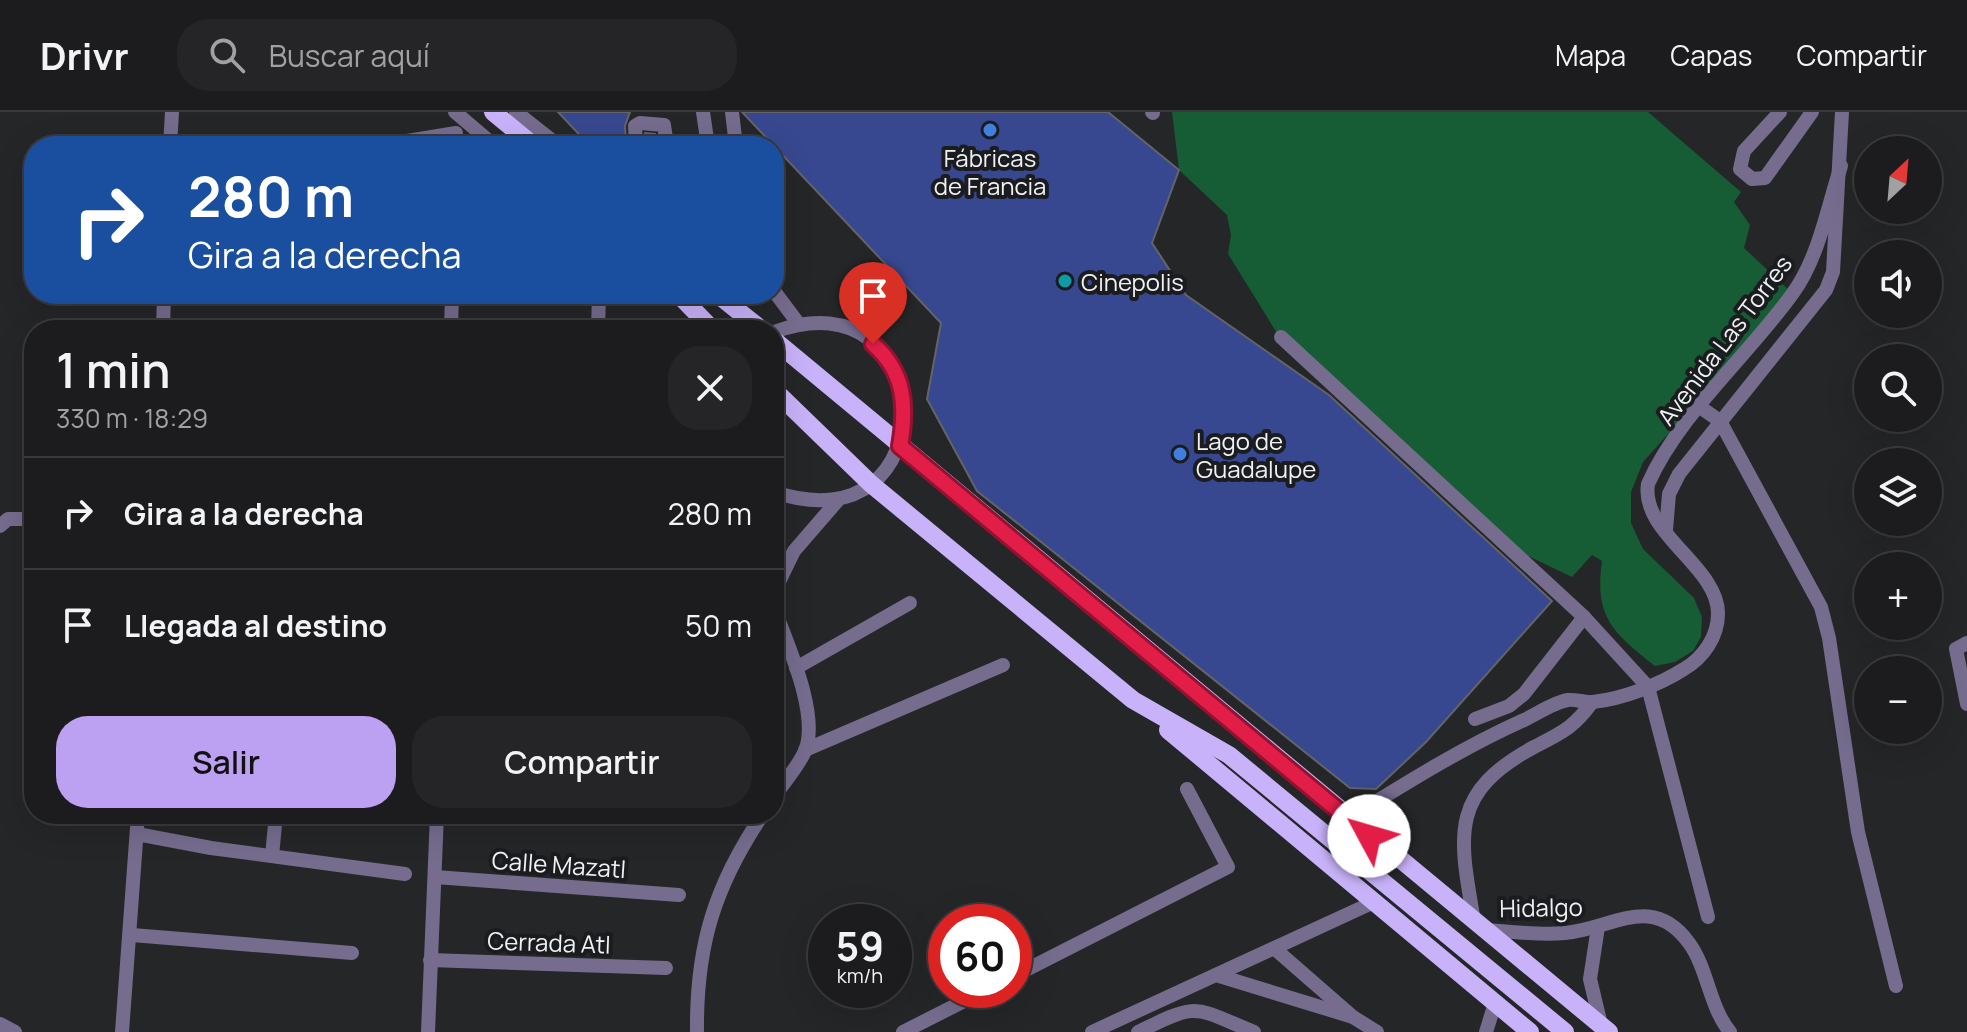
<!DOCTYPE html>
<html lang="es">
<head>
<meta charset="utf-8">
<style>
  :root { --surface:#1c1c1e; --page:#252527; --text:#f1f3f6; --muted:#a0a1a4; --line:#3a3a3c; --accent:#bca0f2 }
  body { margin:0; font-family:Manrope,sans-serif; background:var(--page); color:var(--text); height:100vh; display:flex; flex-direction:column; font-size:30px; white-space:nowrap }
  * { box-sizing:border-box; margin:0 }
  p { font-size:26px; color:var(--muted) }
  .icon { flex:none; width:44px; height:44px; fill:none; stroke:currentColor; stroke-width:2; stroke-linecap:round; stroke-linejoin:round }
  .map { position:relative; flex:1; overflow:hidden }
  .panel { position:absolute; left:24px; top:208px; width:760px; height:504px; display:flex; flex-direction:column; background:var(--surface); border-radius:32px; box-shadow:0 8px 32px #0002,0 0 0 2px var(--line) }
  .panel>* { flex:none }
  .top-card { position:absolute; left:24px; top:24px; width:760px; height:168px; border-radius:32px; box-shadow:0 8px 32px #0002,0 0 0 2px var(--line); background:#1a4fa0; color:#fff; overflow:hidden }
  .needle { width:52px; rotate:26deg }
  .controls { position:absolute; left:1854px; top:24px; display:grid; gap:16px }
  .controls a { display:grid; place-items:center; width:88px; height:88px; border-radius:50%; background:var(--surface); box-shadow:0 8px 32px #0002,0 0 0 2px var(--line); font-size:40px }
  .speed { position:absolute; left:808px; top:792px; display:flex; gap:16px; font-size:40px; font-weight:700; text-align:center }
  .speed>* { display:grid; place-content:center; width:104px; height:104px; border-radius:50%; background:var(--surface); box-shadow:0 8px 32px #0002,0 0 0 2px var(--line); line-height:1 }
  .speed small { font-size:20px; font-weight:400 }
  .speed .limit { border:12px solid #d22; background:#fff; color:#111 }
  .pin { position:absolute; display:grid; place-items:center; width:68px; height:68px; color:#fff; margin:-82px -34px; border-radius:50% 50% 50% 0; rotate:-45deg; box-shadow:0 0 8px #0007 }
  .pin .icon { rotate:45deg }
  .me { position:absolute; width:88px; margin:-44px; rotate:309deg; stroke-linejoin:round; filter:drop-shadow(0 0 6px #0008) }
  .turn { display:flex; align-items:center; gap:28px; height:168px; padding:0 32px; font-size:36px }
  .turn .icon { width:104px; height:104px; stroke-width:2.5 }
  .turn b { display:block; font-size:56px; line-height:68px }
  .round { display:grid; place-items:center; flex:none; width:84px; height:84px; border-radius:32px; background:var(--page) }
  .head { display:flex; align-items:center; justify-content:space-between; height:136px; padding:0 32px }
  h1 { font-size:48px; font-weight:600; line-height:60px }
  .button { display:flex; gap:16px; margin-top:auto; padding:16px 32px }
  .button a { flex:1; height:92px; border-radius:32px; background:var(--accent); color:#111; font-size:32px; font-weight:600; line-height:92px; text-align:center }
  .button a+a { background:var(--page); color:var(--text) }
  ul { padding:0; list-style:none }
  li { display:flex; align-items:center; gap:24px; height:112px; padding:0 32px; border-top:2px solid var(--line) }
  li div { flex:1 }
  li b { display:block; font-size:30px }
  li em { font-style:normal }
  header { display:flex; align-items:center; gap:48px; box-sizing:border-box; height:112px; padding:0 40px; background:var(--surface); border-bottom:2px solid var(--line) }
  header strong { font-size:38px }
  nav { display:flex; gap:44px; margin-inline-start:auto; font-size:28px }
  .search { width:560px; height:72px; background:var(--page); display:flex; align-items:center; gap:20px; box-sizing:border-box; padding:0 28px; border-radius:32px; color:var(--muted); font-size:30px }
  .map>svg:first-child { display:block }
</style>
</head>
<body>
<header>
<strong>Drivr</strong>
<div class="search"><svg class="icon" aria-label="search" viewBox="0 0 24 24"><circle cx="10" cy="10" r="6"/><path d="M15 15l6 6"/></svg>Buscar aquí</div>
<nav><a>Mapa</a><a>Capas</a><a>Compartir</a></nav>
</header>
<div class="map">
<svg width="1967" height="920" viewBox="0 0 1967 920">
  <rect width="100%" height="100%" fill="#252628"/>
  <!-- green -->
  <path fill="#165c34" d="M1172,0H1648L1741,80L1734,90L1750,113L1744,136L1790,179L1767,212L1643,350L1631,380V411L1643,437L1694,486L1702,505L1701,525L1693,539L1675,550L1655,554C1613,521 1594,505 1602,449L1592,443L1572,465L1518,439L1280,226L1228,142L1231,123L1227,103L1179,58Z"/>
  <!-- building -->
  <g fill="#374890" stroke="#636468" stroke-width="2">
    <path d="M558,0H630L625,14L626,34H590Z"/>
    <path d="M742,0H1108L1179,58L1152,131L1186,183L1329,283L1552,489L1426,630L1376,677L1350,676L977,379L927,287L941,211Z"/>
    <path d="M645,21L655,22L657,34H646Z"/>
  </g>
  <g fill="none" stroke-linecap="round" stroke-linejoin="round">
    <!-- minor -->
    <g stroke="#766c8e" stroke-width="14">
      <path d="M455,0L495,34"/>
      <path d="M516,0L559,34"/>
      <path d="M703,0L708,34"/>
      <path d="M732,0L736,34"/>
      <path d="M1152,0L1153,1"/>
      <path d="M1780,0L1744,39L1740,57L1752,67L1765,66L1812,0"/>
      <path d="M170,34L172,0"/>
      <path d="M377,34L456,21"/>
      <path d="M636,34L635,14L640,11L664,13L667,34"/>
      <path d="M774,179L798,211"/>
      <path d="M163,218L164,182"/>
      <path d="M451,218L452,182"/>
      <path d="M598,218L599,182"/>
      <path d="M774,220C941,158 952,439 774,380"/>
      <path d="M1281,225L1584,505L1648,575L1708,805"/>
      <path d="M1700,295L1720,309L1821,495L1829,526L1858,720L1896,874"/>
      <path d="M0,414L8,407H34"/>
      <path d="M1666,418L1669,382L1679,362L1826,178L1833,160L1842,0"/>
      <path d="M774,480L794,439L839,387"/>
      <path d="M774,496C787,531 820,603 805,639C798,655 784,670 774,685"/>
      <path d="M1967,531L1956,537L1967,592"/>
      <path d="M796,556L910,491"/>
      <path d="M1475,607L1509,594L1524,582L1584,505"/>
      <path d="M805,638L1003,553"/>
      <path d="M1348,707C1406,671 1462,636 1524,608C1537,602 1554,590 1568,588C1576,587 1585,591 1593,590C1622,587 1659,573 1684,557C1703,546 1718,525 1718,502C1719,455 1640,421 1648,372C1679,302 1748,244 1793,181C1819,145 1827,96 1841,54"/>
      <path d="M137,722L211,736L405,762"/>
      <path d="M272,744L276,702"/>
      <path d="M435,765L679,783"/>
      <path d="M1474,809C1459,723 1449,681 1534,635C1561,621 1575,615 1592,590"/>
      <path d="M1598,815L1590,867L1601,913"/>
      <path d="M1485,818C1511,819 1539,824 1565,821C1612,817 1652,780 1689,831C1708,857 1709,894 1730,920"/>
      <path d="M132,823L352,841"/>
      <path d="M1275,837L1353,905L1377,920"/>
      <path d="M430,848L666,856"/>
      <path d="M1216,863L1353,905"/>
      <path d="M1014,864L1228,755L1187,677"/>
      <path d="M0,912L15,920"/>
      <path d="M122,920L138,702"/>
      <path d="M428,920L437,702"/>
      <path d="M697,920C696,833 715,773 763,702"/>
      <path d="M903,920L986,878"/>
      <path d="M1092,920L1374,790"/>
      <path d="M1138,920C1200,890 1191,894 1254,920"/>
      <path d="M1486,920L1495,891"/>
    </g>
    <!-- major -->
    <g stroke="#c8b2f9" stroke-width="18">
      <path d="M493,0L534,34"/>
      <path d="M678,182L713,218"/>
      <path d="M717,182L762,218"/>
      <path d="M774,228L1609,920"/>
      <path d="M774,278L871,372L1133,588L1229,643L1565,920"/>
      <path d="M1168,618L1530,920"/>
    </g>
  </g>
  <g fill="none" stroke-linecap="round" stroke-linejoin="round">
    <!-- route casing -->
    <g stroke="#92132f" stroke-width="20">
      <path id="route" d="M873,232C905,260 907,294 900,334L1369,724"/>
    </g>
    <!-- route -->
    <use href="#route" stroke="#e11d48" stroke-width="14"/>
  </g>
  <!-- markers -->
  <g fill="#3f7fe0" stroke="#1b1c1f" stroke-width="3">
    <circle cx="990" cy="18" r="8"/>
    <circle cx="1180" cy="342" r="8"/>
  </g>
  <circle fill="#0f9aa8" stroke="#1b1c1f" stroke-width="3" cx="1065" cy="169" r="8"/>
  <g text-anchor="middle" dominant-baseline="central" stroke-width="8" stroke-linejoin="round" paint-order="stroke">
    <!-- poi labels -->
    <g font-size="24" fill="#f0f1f3" stroke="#1b1c1f" text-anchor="start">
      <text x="990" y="45" text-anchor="middle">Fábricas<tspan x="990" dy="28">de Francia</tspan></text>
      <text x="1081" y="169">Cinepolis</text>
      <text x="1196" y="328">Lago de<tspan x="1196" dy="28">Guadalupe</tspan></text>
    </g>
    <!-- street labels -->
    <g font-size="24" fill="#f0f1f3" stroke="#1b1c1f">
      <text transform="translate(1724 228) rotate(-53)">Avenida Las Torres</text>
      <text transform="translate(559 752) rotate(4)">Calle Mazatl</text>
      <text transform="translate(1541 795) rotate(-1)">Hidalgo</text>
      <text transform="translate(549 830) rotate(2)">Cerrada Atl</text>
    </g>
  </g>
</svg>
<div class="controls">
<a><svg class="needle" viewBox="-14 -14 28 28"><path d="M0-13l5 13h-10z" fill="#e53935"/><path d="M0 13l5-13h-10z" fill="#a0a1a4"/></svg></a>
<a><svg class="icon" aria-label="sound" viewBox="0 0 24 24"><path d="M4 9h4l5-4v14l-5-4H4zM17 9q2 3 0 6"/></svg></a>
<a><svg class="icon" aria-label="search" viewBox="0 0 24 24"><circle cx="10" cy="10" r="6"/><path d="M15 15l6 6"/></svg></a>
<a><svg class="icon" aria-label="layers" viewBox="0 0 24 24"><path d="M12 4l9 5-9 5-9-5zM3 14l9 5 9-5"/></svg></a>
<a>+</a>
<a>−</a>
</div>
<div class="speed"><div>59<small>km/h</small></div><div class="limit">60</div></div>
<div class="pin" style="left:873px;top:232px;background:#d93025"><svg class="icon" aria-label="arrive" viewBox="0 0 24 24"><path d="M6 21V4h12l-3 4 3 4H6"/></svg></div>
<svg class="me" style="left:1369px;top:724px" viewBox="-20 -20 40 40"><circle r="19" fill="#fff"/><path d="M0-13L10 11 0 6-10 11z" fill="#e11d48"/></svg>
<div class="top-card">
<div class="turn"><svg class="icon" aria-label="right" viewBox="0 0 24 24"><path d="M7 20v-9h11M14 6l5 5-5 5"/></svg><div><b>280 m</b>Gira a la derecha</div></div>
</div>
<section class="panel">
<div class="head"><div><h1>1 min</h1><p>330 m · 18:29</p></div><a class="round"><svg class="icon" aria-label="close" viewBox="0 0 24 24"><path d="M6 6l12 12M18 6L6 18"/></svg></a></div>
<ul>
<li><svg class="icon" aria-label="right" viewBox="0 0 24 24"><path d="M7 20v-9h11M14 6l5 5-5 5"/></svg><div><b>Gira a la derecha</b></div><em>280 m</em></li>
<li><svg class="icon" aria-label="arrive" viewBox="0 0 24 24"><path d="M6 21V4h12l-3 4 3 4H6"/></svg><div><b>Llegada al destino</b></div><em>50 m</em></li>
</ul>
<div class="button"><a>Salir</a><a>Compartir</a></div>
</section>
</div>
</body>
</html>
